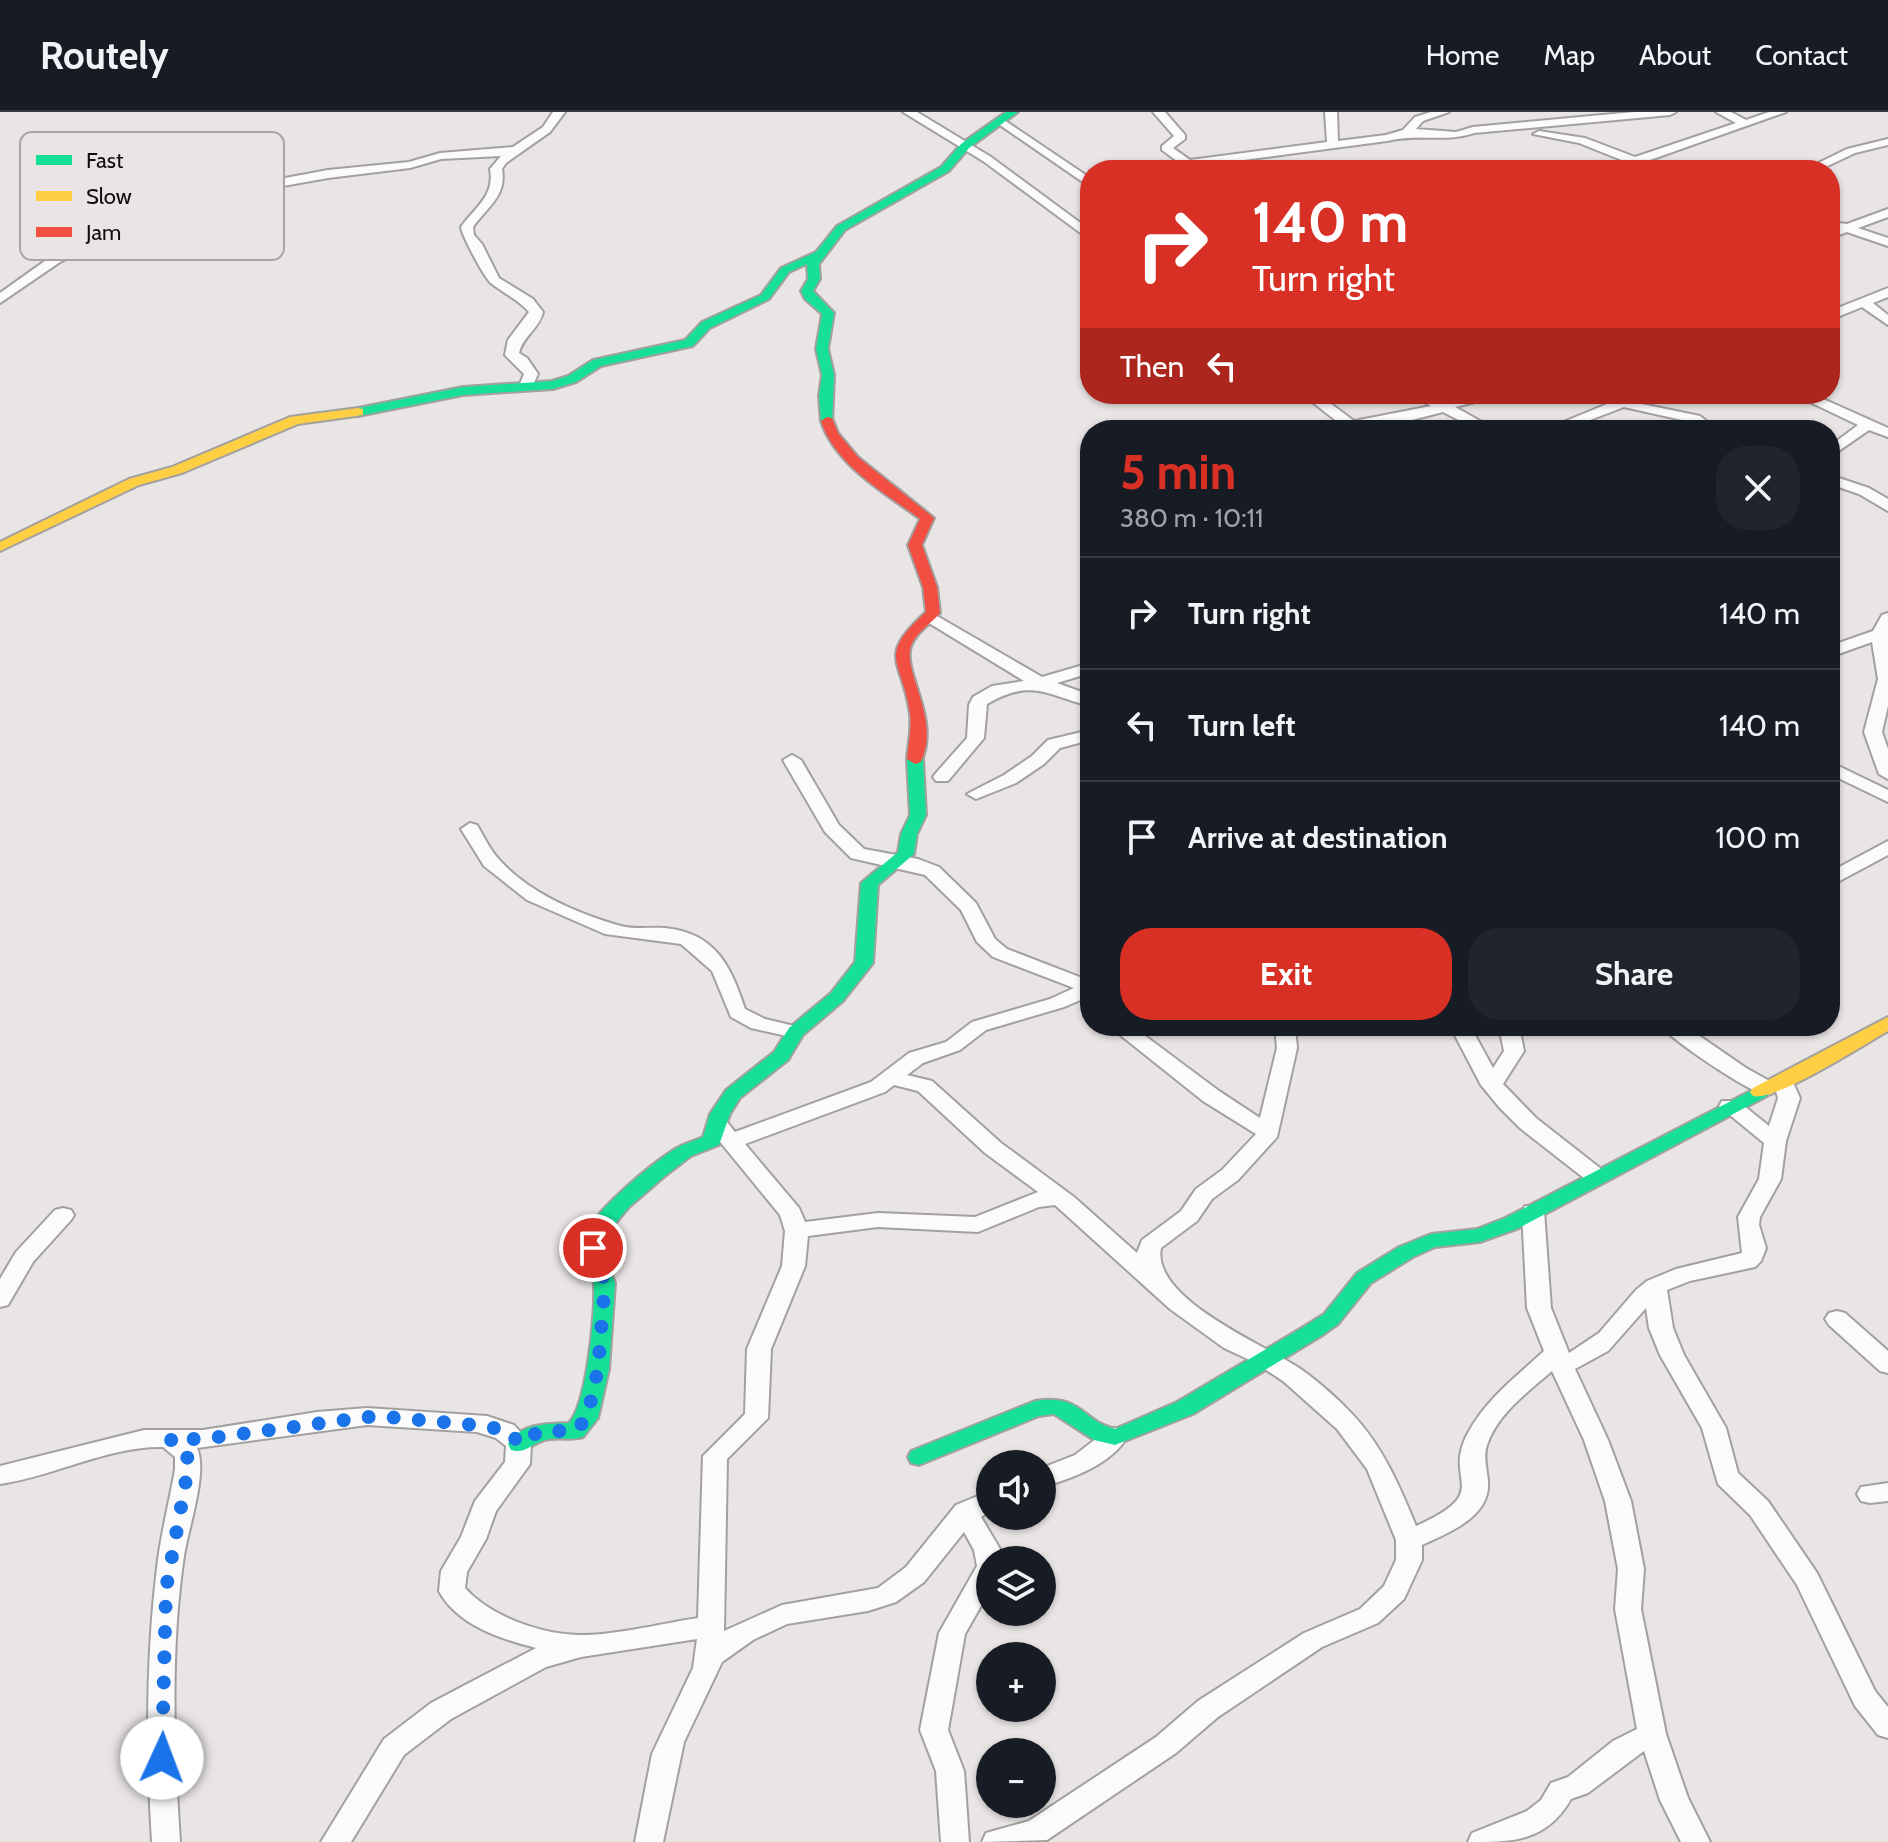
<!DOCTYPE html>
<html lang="en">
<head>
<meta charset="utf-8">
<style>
  :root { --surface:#171b24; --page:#20242c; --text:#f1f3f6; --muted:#9ea1a6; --line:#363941; --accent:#d93025 }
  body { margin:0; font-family:Cabin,sans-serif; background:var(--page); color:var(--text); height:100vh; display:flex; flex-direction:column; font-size:30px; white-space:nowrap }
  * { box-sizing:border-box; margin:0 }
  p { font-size:26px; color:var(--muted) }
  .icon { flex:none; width:44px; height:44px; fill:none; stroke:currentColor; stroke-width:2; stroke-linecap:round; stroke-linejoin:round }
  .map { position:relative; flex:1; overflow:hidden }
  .details { position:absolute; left:1080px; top:308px; width:760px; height:616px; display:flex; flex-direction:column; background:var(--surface); border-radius:32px; box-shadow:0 2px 6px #0004 }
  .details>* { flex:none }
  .guide { position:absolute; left:1080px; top:48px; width:760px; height:244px; border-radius:32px; box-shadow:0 2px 6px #0004; background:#d93025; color:#fff; overflow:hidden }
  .controls { position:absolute; left:976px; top:1338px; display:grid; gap:16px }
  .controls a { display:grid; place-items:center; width:80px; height:80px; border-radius:50%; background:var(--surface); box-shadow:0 2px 6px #0004; font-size:40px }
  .pin { position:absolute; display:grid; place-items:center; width:68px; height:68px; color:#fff; margin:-34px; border:4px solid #fff; border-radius:50%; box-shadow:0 2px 8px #0007 }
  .me { position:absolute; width:88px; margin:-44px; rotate:2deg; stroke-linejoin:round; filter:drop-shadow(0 0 6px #0008) }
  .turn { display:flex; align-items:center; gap:28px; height:168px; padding:0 40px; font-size:36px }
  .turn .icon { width:104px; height:104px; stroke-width:2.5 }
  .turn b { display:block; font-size:56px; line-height:68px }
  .then { display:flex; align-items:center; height:76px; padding:0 40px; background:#0003; gap:16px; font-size:30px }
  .round { display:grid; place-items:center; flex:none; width:84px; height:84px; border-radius:32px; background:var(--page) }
  .summary { display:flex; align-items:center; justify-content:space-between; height:136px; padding:0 40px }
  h1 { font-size:48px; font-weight:700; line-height:60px; color:var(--accent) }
  .cta { display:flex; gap:16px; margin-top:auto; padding:16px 40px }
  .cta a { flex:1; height:92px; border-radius:32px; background:var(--accent); color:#fff; font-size:32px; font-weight:700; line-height:92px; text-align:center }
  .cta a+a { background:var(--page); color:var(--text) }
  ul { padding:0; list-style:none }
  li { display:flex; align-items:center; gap:24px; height:112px; padding:0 40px; border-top:2px solid var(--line) }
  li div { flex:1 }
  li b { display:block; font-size:30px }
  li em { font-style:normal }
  header { display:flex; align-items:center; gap:48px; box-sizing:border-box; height:112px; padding:0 40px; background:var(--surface); border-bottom:2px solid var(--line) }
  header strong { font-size:38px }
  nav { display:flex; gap:44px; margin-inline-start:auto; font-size:28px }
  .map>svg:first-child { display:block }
</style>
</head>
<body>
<header>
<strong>Routely</strong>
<nav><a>Home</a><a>Map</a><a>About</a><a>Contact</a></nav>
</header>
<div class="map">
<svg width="1888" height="1730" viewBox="0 0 1888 1730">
  <rect width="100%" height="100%" fill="#e9e5e5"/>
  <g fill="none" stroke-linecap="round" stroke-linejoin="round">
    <!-- street casing -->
    <g stroke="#a3a0a0" stroke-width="4">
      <g id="street">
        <path d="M553,0H565L550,20L506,51L502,57C507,84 487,95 473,115L474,123L482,132L499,166L533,187L543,200C539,217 523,224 519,241L527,246L538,262L531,277H521L519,274L524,262L505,243L508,228L529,200C519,188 505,182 492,172C485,167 462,124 461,115C475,95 495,84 490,57L501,44L441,47L410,56L328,66L227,84L170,112L101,130L60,150L0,191V181L52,144L93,124L162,106L220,78L328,58L409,50L440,41L513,35L543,15Z"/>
        <path d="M903,0H917L991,45L1090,118V128L983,49Z"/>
        <path d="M1153,0H1165L1185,23V27L1173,36L1190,48L1327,30L1325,0H1337L1338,29L1386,23L1403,18L1415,5L1431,0H1449L1423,9L1416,17L1456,20L1473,15L1634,0H1676L1670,3L1474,21C1444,31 1419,21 1387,29L1198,54L1202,58H1189L1162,38V34L1174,24Z"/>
        <path d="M1716,0H1731L1746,8L1769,0H1786L1650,48L1682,58C1667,58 1656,54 1642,52C1630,51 1615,58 1602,58L1624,49L1579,31L1533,22L1539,19L1585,26L1635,45L1736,11Z"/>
        <path d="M1001,6L1090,66V75L997,11L995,9Z"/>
        <path d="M1888,27V33L1855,41L1819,58H1804L1847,37Z"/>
        <path d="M1888,97V105L1858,116L1888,126V134L1847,120L1830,126V118L1836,116L1837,111L1847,112Z"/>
        <path d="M1888,176V185L1873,191L1888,203V213L1862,195L1830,208V199Z"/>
        <path d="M1302,282H1318L1354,309L1431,294L1411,282H1429L1444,290L1468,282H1485L1475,290L1455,295L1496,318H1478L1443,300L1400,311L1348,318Z"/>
        <path d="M1598,282H1617L1625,286L1654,282L1637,291L1700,304L1718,318H1702L1691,310L1624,295L1564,318H1544L1612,290Z"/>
        <path d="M1793,282H1812L1888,316V325L1869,318L1830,345V334L1858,313Z"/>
        <path d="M1830,363L1869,376L1888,387V399L1859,382L1830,372Z"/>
        <path d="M930,500L1042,565L1090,551V561L1057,571L1090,583V594C1046,583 1032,566 987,592L984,626L948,669H936L933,665L936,661L967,626L969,593L973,585L992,574L1024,569L924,508V502Z"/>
        <path d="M1888,501V594L1882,620L1888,637V667L1879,662L1864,620L1878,567L1872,530L1830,545V534L1873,519L1882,503Z"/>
        <path d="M1090,618V628L1060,636L1044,652L1016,671L976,687L967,682L1004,663L1032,644L1048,628Z"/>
        <path d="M792,643L801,648L839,713L864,737L918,747L939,755L976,791L995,827L1007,837L1090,869V884L1064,895L986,918L960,938L923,951L907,963L932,969L1001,1031L1074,1085L1137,1141L1142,1128L1181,1099L1196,1077L1222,1058L1256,1022L1203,989L1109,914H1132L1219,979L1260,1006L1277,936L1275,914H1295L1297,936L1277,1025L1238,1068L1212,1087L1197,1109L1161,1136C1151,1188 1268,1234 1302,1258C1320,1271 1338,1287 1353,1303C1383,1335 1399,1373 1416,1414C1496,1378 1441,1370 1468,1321C1486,1287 1516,1265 1544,1239L1527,1196L1522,1099L1525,1094H1541L1544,1099L1551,1196L1569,1241L1599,1221L1636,1178L1647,1169L1676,1157L1742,1141L1738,1105L1759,1067L1764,1031L1719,994L1722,989H1738L1769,1014L1778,986L1776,979C1771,982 1771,983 1764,982C1747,979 1672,928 1661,914H1685L1746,956L1773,971L1776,964H1790L1800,986L1786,1029L1781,1067L1760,1105L1759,1113L1766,1136L1761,1149L1755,1155L1690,1169L1667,1178L1673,1216L1684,1243L1726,1316L1738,1361L1768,1389L1817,1461L1875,1579L1888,1595V1626L1878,1623L1855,1594L1797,1473L1750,1403L1718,1372L1702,1316L1660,1243L1649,1216L1646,1196L1608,1239L1575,1257L1608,1328L1631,1389L1644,1457L1641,1497L1666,1622L1688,1686L1710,1730H1681L1660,1688L1644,1639L1588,1681L1571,1687C1546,1730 1513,1730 1468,1730L1472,1721L1527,1699L1541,1688L1551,1671L1568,1665L1613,1629L1637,1617L1615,1497L1618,1457L1605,1389L1584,1328L1552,1259C1529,1279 1497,1302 1487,1333C1483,1345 1487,1357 1488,1369C1491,1405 1448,1421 1422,1433V1448L1404,1487L1378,1511L1322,1535L1218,1605L1176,1641L1047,1728L982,1730L986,1721L1029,1709L1156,1625L1198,1589L1304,1521L1360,1497L1384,1474L1396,1448V1428L1367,1357L1337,1317L1283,1269L1254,1250L1224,1236L1170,1197L1055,1093L1039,1095L978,1120L878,1115L808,1124L805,1154L771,1237L768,1306L727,1347L724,1519L782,1493L878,1476L906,1455L956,1393L990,1379V1399L981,1405L1000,1437L1002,1448H990V1478L965,1522L948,1618L964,1659L969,1730H941L936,1659L920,1618L939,1521L977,1454L974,1438L964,1420L924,1470L896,1490L868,1499L787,1512L753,1528L722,1550L684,1630L663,1730H635L652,1642L693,1556L697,1527L581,1545L546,1555L451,1607L404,1643L351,1730H321L384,1627L431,1591L536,1536C501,1527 457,1513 439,1479L441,1459L461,1425L475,1389L505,1350L506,1334L496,1326L477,1320L367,1313L197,1336C208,1360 188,1417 184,1444C170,1537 174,1636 180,1730H152C146,1636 146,1541 158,1448C162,1417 170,1387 175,1357V1345L163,1335C108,1334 55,1364 0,1372V1354L144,1318H203L317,1300L367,1296L487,1304L514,1313L531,1332L530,1352L496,1399L486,1427L467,1460L465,1476C491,1505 541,1522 579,1523C611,1524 665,1511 698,1506L703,1344L745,1302L747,1237L782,1154L785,1119L780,1103L708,1015L719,1008L727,1010L735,1020L871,970L909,941L946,930L972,910L1050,887L1074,876L993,845L977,830L961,798L925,763L851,746L825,720L783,648ZM894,973L918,979L985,1041L1038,1080L975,1105L878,1101L805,1110L799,1096L745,1032L885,980Z"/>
        <path d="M1830,650L1888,678V690L1830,662Z"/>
        <path d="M470,711L477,713C483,723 488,734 496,744C525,779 574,800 617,813C632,818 649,815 665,816C716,821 731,855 745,897L765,907L803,916L806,920L796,926L751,916L731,905L712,859L681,832L605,822L527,788L484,754L461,717Z"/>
        <path d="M1888,729V743L1830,774V760Z"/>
        <path d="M1450,914H1470L1493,956L1504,939L1499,914H1519L1524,939L1503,972L1536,1006L1605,1060L1608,1065L1605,1070H1589L1520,1016L1499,995L1481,973Z"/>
        <path d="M63,1096L71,1098L74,1103L71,1108L33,1150L8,1193L0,1195V1167L16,1140L55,1098Z"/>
        <path d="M1837,1199L1845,1201L1888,1239V1261L1880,1259L1829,1213L1825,1207L1829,1201Z"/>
        <path d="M1115,1316L1124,1319L1127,1325C1112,1352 1071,1367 1042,1375V1356L1075,1343L1106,1319Z"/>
        <path d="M1888,1371V1389L1870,1391L1861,1389L1857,1382L1861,1375Z"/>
      </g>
    </g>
    <!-- fast casing -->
    <g stroke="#a3a0a0" stroke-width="4">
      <g id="fast">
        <path d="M1006,0H1018L969,36L949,59L845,118L819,152L820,167L813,179L834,201L828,237L834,263L832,312L821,309L819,284L822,263L816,237L822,202L805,187L801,179L808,167L807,152L789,160L769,187L710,216L693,234L601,254L576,270L553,277L463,283L358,304L352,300L358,296L463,275L552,269L568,264L593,248L685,228L702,210L761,183L781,156L816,140L837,114L941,55L961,32Z"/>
        <path d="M915,642L923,647L926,703L917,722L914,742L878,773L873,851L843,889L803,923L788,948L740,986L730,1002L719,1033L691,1044L665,1064L629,1095L605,1124L603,1141L615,1171L609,1257L598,1306L583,1325C570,1329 555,1324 542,1329C530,1333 525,1342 511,1338L508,1332C520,1311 548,1312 569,1311C587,1292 595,1202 594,1174C594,1157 581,1145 584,1127C589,1102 653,1051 675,1037C683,1032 694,1029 703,1025L710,1002L726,978L774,940L789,916L831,881L855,850L861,771L898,740L901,722L910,703L907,647Z"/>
        <path d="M1760,974L1767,976L1770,980L1767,984L1519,1116L1480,1130L1435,1135L1413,1145L1371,1171L1338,1212L1321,1224L1193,1302L1115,1333L1094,1328L1054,1302L1039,1304L919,1353L911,1351L908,1345L911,1339L1035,1289C1083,1282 1080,1308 1115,1317L1177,1290L1305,1214L1324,1202L1357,1161L1399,1135L1431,1122L1477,1117L1505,1106Z"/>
      </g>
    </g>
    <!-- slow casing -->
    <g stroke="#a3a0a0" stroke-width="4">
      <g id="slow">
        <path d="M358,296L363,297V303L298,312L182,361L139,373L0,439V430L129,367L172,355L290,305Z"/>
        <path d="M1888,905V919C1865,932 1775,990 1753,984L1750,980L1753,976Z"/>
      </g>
    </g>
    <!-- jam casing -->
    <g stroke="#a3a0a0" stroke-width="4">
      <path id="jam" d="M827,305L832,306L838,321L858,345L934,406L922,433L937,475L940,501C931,512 916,520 911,534C902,560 941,606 921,650L915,652L907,647C908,632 912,617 910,602C903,548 875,546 926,500L923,475L908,433L920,407C884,380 835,353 821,309Z"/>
    </g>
    <!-- street -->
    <use href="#street" fill="#fcfbfb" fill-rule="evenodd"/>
    <!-- fast -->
    <use href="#fast" fill="#16e098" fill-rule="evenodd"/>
    <!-- slow -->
    <use href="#slow" fill="#ffcf43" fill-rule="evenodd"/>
    <!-- jam -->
    <use href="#jam" fill="#f24e42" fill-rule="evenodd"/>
  </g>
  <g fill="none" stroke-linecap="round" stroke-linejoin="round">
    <!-- route -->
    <path stroke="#1a73e8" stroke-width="14" stroke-dasharray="0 25.2" d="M162,1646L166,1477L188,1357L187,1341L170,1327H203L376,1304L486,1314L510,1320L519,1332L540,1319H575L587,1306L598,1257L605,1171L593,1136"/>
  </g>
  <!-- legend -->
  <rect x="20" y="20" width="264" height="128" rx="12" fill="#eae4e4" stroke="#a8a4a4" stroke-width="2"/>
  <rect x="36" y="43" width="36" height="10" fill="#16e098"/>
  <rect x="36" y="79" width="36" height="10" fill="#ffcf43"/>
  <rect x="36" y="115" width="36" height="10" fill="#f24e42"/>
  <g font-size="22" fill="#0f0d0d">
    <text x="86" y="56">Fast</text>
    <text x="86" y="92">Slow</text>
    <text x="86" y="128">Jam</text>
  </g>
</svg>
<div class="controls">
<a><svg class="icon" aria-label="sound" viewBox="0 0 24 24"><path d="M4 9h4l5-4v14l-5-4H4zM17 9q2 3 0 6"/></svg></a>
<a><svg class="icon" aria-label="layers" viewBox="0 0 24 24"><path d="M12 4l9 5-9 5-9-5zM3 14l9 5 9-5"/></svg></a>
<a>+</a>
<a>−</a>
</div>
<div class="pin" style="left:593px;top:1136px;background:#d93025"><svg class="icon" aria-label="arrive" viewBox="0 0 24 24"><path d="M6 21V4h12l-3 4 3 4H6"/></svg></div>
<svg class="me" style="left:162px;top:1646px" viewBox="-20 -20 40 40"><circle r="19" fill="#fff"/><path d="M0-13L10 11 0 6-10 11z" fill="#1a73e8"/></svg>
<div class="guide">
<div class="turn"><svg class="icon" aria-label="right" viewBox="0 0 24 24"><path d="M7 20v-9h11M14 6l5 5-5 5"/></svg><div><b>140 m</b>Turn right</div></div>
<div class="then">Then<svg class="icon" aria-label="left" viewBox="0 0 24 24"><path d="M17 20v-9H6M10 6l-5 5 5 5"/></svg></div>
</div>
<section class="details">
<div class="summary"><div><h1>5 min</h1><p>380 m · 10:11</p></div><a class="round"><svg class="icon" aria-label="close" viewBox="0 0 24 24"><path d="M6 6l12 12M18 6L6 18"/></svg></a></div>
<ul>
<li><svg class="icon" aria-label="right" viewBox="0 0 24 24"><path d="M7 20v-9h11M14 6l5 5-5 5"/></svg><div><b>Turn right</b></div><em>140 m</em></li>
<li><svg class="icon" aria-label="left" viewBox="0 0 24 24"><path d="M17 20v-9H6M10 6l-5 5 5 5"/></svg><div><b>Turn left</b></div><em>140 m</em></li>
<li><svg class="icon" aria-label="arrive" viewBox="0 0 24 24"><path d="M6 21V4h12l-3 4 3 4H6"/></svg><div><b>Arrive at destination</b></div><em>100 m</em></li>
</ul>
<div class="cta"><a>Exit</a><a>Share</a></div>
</section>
</div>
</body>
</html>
